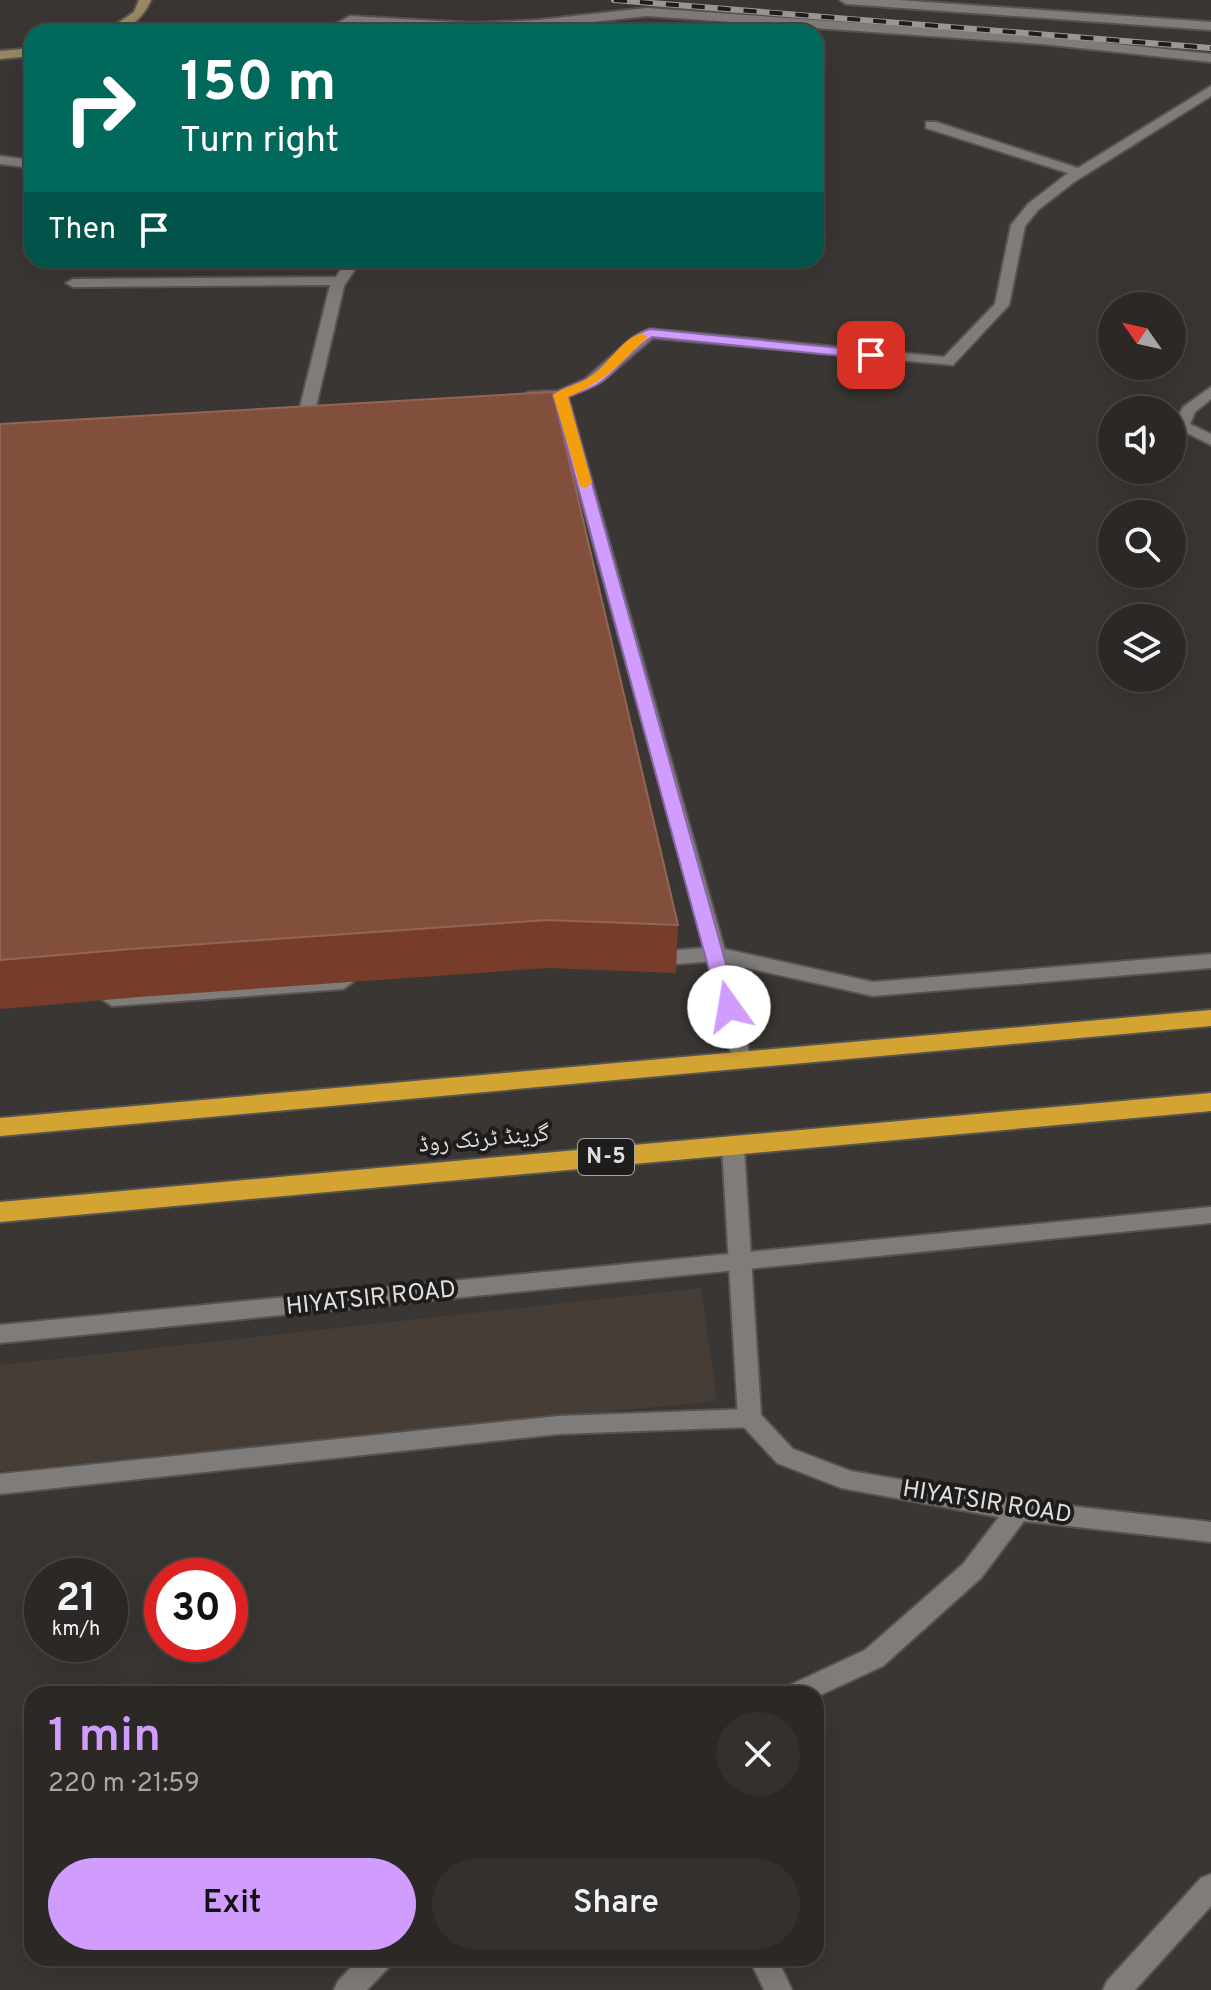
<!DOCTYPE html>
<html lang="en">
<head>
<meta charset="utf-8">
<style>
  :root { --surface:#2b2826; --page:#33302e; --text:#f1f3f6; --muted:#a6a6a7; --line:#474443; --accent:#d09dff }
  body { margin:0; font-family:Overpass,"Noto Naskh Arabic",sans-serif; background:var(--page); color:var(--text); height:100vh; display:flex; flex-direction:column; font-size:30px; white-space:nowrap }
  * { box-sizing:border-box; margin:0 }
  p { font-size:26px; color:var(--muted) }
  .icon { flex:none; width:44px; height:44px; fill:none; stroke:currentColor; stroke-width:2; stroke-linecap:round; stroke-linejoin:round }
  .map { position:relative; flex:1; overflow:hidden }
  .side { position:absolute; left:24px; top:1686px; width:800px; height:280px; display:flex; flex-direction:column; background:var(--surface); border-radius:24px; box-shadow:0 8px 32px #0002,0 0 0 2px var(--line) }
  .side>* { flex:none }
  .hud { position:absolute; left:24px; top:24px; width:800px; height:244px; border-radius:24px; box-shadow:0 8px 32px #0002,0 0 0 2px var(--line); background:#00695c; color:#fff; overflow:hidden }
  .needle { width:52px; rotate:304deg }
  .tools { position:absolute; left:1098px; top:292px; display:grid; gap:16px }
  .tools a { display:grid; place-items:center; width:88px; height:88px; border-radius:50%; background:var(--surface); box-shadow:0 8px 32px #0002,0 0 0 2px var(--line); font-size:40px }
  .speed { position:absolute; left:24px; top:1558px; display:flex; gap:16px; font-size:40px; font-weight:700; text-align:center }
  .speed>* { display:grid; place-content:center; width:104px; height:104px; border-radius:50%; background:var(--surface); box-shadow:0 8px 32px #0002,0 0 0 2px var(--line); line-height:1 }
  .speed small { font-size:20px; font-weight:400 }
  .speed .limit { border:12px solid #d22; background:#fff; color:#111 }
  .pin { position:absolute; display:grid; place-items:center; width:68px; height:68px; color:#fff; margin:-34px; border-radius:16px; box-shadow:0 4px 12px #0006 }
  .me { position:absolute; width:88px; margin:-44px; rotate:347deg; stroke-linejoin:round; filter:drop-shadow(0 0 6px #0008) }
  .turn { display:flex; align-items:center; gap:28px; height:168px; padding:0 24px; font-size:36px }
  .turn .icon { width:104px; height:104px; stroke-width:2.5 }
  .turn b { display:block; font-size:56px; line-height:68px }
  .then { display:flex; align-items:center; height:76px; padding:0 24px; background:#0003; gap:16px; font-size:30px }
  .round { display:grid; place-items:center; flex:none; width:84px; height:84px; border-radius:42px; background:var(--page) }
  .summary { display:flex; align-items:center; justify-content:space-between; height:136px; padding:0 24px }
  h1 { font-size:48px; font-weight:600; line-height:60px; color:var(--accent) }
  .primary-button { display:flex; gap:16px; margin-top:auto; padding:16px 24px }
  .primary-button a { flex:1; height:92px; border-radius:48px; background:var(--accent); color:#111; font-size:32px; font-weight:600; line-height:92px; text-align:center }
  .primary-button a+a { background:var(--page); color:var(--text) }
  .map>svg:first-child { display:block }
</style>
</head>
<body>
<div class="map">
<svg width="1211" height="1990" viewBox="0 0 1211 1990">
  <rect width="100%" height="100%" fill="#393633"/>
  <!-- built -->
  <path fill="#453d36" d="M701,1288L717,1401L0,1471V1365Z"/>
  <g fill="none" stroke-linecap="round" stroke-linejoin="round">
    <!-- lane casing -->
    <g stroke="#565351" stroke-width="4">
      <g id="lane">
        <path d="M716,947L873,982L1211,954V968L873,996L716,961L650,966L640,959L650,952Z"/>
        <path d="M343,975L353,982L343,989L112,1006L102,999L112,992Z"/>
        <path d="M1211,1207V1223L0,1343V1325Z"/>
        <path d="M750,1409L758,1411L762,1418L758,1425L750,1427L559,1434L0,1494V1474L559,1416Z"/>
      </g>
    </g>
    <!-- street casing -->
    <g stroke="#565351" stroke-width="4">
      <g id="street">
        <path d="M840,0H898L1211,22V30L846,4Z"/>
        <path d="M647,8L1042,36L1211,54V62L1042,44L647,16L537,28L474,31L352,24L336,32H321L350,16L474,23L537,20Z"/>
        <path d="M1211,86V96L1074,182L1038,210L1025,226L1009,305L953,365L653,338L601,382L568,397L726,954L751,1060L748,1065H734L706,954L554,400L529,402L521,397L529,392L558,391L585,379L632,338L650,329L944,357L995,304L1011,225L1028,204L1068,173L926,128V122H936L1078,168Z"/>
        <path d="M0,156L32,160V168L0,164Z"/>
        <path d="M347,260H361L344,286L316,407L308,412L300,407L330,285L73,287L66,283L73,279L336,277Z"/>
        <path d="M552,260H575L576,262L569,266Z"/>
        <path d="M1211,387V399L1195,412L1190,424L1211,434V445L1173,426L1183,407Z"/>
        <path d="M733,1138L740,1140L744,1146L761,1415L793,1449L851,1471L1018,1500L1211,1522V1542L1024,1521L981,1578L883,1666L816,1697V1694H784L788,1686L865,1650L963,1564L999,1517L841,1488L777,1463L742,1425L738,1418L722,1146L726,1140Z"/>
        <path d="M1211,1874V1906L1135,1990H1103L1107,1981L1201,1878Z"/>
        <path d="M360,1958H393L389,1967L367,1990H334L338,1981Z"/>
        <path d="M749,1958H777L792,1990H764Z"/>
      </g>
    </g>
    <!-- secondary casing -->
    <g stroke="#565351" stroke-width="4">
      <g id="secondary">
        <path d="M139,0H151C142,20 127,32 105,32L134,12Z"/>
        <path d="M32,48V56L0,59V51Z"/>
      </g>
    </g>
    <!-- highway casing -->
    <g stroke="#565351" stroke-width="4">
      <g id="highway">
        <path d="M1211,1010V1026L0,1136V1118Z"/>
        <path d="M1211,1093V1111L0,1222V1202Z"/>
      </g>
    </g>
    <!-- lane -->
    <use href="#lane" fill="#807c79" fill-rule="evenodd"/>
    <!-- street -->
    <use href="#street" fill="#807c79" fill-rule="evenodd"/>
    <!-- secondary -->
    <use href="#secondary" fill="#998864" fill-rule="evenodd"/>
    <!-- highway -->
    <use href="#highway" fill="#d4a433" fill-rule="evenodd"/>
    <!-- rail casing -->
    <g stroke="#9a9795" stroke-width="6">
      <path id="rail" d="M614,0L1211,48"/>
    </g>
    <!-- rail -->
    <use href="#rail" stroke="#1f1d1c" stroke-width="4" stroke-dasharray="13" stroke-linecap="butt"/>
  </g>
  <!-- wall -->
  <path fill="#783d2a" d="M0,424L678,925L676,973L548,968L139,997L0,1009Z"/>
  <!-- building -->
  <path fill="#834f3d" stroke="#926556" stroke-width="2" d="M553,392L678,925L547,920L131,949L0,960V424Z"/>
  <!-- route -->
  <path fill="#d09dff" stroke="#8766a6" stroke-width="2" d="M650,329L871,351L878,355L871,359L652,337C631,349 619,371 598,384C589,390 577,393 568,397L738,1007L729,1013L719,1007L553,395C563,387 576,385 587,379C612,365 622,337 650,329Z"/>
  <!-- slow -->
  <path fill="#f59e0b" d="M642,333L648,337C619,364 607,380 568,397L592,483L585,488L580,486L553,395C563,387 577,385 588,378C609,366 619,340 642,333Z"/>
  <g text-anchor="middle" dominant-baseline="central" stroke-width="8" stroke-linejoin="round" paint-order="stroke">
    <!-- shield labels -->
    <rect fill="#1f1d1c" stroke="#a7a5a3" stroke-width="2" x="578" y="1139" width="56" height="36" rx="6"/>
    <g font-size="22" font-weight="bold" fill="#e1dfdd">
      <text x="606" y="1157">N-5</text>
    </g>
    <!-- street labels -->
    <g font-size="24" fill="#e1dfdd" stroke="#1f1d1c">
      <text transform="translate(484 1140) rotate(-5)">گرینڈ ٹرنک روڈ</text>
      <text transform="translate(371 1299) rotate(-6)">HIYATSIR ROAD</text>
      <text transform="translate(987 1503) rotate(9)">HIYATSIR ROAD</text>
    </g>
  </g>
</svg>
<div class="tools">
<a><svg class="needle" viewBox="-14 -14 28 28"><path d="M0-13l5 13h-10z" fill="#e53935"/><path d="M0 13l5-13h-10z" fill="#a6a6a7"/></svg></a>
<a><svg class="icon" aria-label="sound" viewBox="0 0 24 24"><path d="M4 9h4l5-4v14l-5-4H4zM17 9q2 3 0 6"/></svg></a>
<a><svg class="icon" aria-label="search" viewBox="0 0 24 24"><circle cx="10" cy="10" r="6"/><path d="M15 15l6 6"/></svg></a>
<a><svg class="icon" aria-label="layers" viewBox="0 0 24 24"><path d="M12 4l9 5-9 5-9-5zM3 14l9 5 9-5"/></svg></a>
</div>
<div class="speed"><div>21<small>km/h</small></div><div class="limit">30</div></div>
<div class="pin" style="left:871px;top:355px;background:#d93025"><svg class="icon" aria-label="arrive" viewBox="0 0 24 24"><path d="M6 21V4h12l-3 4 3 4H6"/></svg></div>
<svg class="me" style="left:729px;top:1007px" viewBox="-20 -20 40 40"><circle r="19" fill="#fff"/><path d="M0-13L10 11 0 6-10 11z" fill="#d09dff"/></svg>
<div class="hud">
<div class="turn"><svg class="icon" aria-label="right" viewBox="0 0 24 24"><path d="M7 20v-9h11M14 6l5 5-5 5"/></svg><div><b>150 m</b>Turn right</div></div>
<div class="then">Then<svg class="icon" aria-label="arrive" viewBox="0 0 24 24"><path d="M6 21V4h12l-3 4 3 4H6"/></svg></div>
</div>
<section class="side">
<div class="summary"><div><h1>1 min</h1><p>220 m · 21:59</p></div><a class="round"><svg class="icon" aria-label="close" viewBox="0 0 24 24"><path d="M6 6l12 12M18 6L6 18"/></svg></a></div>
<div class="primary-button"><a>Exit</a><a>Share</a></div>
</section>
</div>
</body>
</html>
